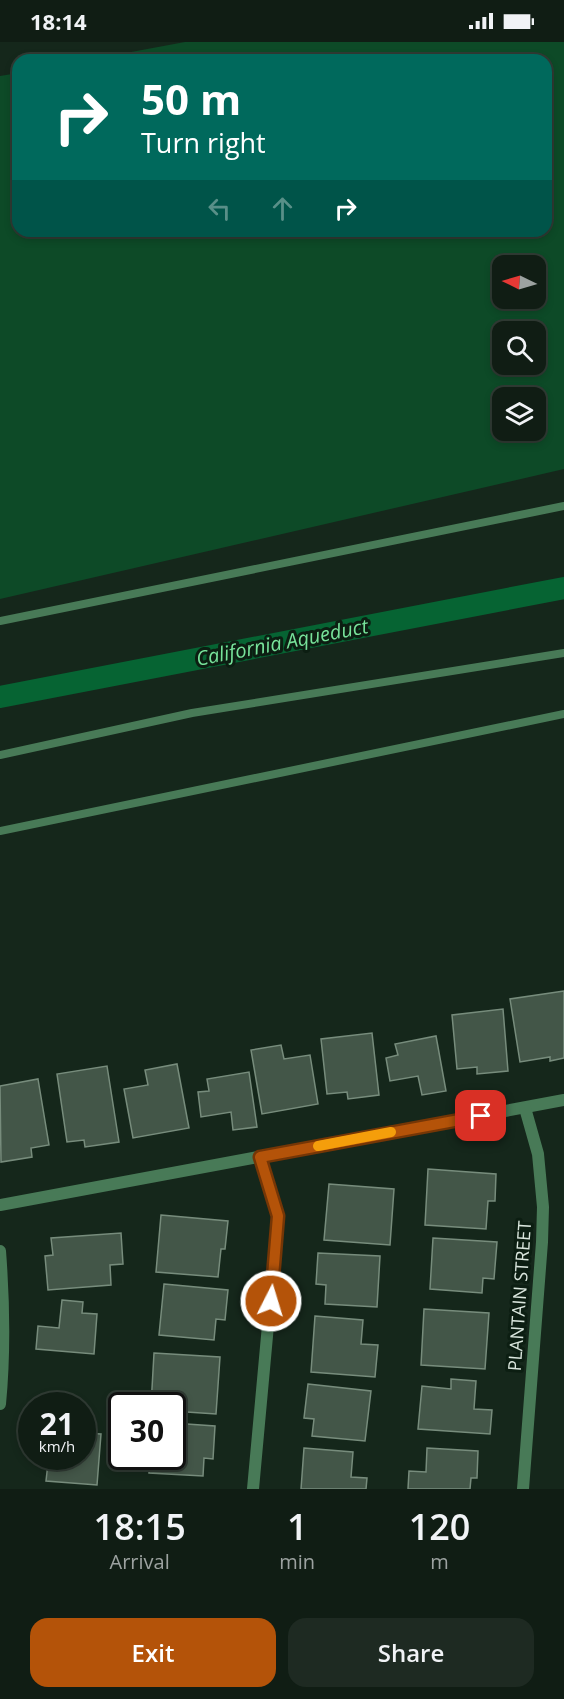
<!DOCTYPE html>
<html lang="en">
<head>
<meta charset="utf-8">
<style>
  :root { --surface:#101d14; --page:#1e2a22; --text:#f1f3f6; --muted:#9ca2a0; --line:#303b34; --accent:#b45309 }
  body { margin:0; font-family:"Open Sans",sans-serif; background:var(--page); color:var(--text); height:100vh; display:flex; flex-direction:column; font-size:22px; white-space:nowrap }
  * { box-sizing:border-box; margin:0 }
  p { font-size:20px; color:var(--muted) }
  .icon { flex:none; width:33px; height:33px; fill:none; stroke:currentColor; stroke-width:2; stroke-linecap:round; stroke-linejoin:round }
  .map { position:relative; height:1447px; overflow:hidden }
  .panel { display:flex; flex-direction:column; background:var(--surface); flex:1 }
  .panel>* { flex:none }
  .top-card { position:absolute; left:12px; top:12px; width:540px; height:183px; border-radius:18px; box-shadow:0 3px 9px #0003,0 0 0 2px var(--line); background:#00695c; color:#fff; overflow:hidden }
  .needle { width:39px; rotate:275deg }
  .tools { position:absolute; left:492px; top:213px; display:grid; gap:12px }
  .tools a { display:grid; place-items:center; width:54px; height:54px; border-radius:12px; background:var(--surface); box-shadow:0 3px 9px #0003,0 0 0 2px var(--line); font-size:30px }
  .speed { position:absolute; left:18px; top:1350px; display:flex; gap:12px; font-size:30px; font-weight:700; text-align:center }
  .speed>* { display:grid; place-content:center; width:78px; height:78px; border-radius:50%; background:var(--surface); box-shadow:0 3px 9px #0003,0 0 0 2px var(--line); line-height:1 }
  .speed small { font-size:15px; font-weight:400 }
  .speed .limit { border:3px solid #111; border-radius:9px; background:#fff; color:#111 }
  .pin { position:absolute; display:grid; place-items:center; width:51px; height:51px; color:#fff; margin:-26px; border-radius:12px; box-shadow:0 3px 9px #0006 }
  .me { position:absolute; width:66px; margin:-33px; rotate:5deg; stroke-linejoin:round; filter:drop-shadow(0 0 4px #0008) }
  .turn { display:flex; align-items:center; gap:21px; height:126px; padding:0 30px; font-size:27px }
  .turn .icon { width:78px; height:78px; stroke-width:2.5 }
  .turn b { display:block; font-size:42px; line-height:51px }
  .lanes { display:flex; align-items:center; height:57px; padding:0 30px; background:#0003; justify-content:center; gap:30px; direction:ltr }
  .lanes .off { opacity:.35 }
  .eta { display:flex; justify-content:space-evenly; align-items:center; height:102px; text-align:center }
  .eta b { font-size:36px; font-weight:600; line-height:42px }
  .button { display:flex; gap:12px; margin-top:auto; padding:12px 30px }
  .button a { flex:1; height:69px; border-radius:18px; background:var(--accent); color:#fff; font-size:24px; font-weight:600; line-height:69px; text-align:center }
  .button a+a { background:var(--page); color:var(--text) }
  .status { display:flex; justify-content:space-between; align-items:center; height:42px; padding:0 30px; background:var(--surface); direction:ltr }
  .status svg { height:16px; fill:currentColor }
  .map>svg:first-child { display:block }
</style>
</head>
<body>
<div class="status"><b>18:14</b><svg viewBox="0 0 49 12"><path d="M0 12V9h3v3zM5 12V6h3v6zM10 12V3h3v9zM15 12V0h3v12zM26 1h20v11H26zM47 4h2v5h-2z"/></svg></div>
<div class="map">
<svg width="564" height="1447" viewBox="0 0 564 1447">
  <rect width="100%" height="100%" fill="#15271b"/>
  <!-- green -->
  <path fill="#0d4a27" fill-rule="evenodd" d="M185,0H564V427L0,557V34L18,31V189H546V18H88ZM502,224H536V256H502ZM502,290H536V322H502ZM502,356H536V388H502Z"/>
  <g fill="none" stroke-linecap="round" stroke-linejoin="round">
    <!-- canal -->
    <path stroke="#066433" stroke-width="22" d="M0,655L564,546"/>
  </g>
  <!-- building -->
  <g fill="#435648" stroke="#778c7c" stroke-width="1.5">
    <path d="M564,949V1016L550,1019V1015L520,1020L510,957Z"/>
    <path d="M503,967L508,1029L477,1032V1025L457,1027L452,973Z"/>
    <path d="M372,991L379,1053L348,1057L347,1050L327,1052L321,997Z"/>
    <path d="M436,994L446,1049L422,1053L418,1034L390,1039L386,1016L398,1013L395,1002Z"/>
    <path d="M281,1003L284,1017L310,1013L318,1062L262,1072L251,1008Z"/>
    <path d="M177,1022L189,1086L133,1096L124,1047L148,1043L145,1028Z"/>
    <path d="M107,1024L119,1100L85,1105L84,1098L67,1100L57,1032Z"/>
    <path d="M249,1030L257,1085L233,1088L231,1070L201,1075L198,1050L209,1049L207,1037Z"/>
    <path d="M38,1037L49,1103L31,1106L32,1115L1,1120L0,1044Z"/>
    <path d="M428,1127L496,1132L495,1159H488L486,1187L425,1183Z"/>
    <path d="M329,1142L394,1147L390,1203L324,1198Z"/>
    <path d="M161,1173L228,1179L225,1207H221L218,1235L156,1230Z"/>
    <path d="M121,1191L123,1222L110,1223L111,1243L48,1248L45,1214L53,1213L51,1196Z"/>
    <path d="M433,1196L497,1200L494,1237L483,1236L482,1251L430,1247Z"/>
    <path d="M318,1211L380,1214L377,1265L325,1262L326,1243L316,1242Z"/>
    <path d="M164,1242L228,1248L225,1278L216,1277L214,1298L159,1293Z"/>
    <path d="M62,1258L83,1260L82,1271L97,1272L94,1312L36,1307L38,1284L59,1286Z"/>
    <path d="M424,1267L489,1271L485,1327L421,1323Z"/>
    <path d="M315,1274L363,1278L361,1302L378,1303L375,1335L311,1330Z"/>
    <path d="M154,1311L220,1315L216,1372L172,1369V1364H151Z"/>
    <path d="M451,1337L476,1339L474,1367L492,1368L490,1392L418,1387L422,1344L451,1347Z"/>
    <path d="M308,1342L371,1349L365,1399L312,1394L314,1377L304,1376Z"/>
    <path d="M172,1381L215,1384L213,1417L204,1416L203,1434L149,1431L150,1414H172Z"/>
    <path d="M82,1391L101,1392L97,1443L46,1439L48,1421L36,1420V1414H82Z"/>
    <path d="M304,1406L353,1410L351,1435L367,1436L366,1447H301Z"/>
    <path d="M427,1406L478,1409L477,1436H471L470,1447H408L409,1429L426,1430Z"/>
  </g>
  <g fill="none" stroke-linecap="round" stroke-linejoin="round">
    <!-- service -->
    <g stroke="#487a57" stroke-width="8">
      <path d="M0,579L564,464"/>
      <path d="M0,713L192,671L564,611"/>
      <path d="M0,789L564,672"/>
    </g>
    <!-- minor -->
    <g stroke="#487a57" stroke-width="12">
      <path d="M0,1163L564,1058"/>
      <path d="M0,1209C4,1261 5,1310 0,1362"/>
      <path d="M253,1447L278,1174L260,1115"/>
      <path d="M523,1447L542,1200L543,1165L538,1112L525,1066"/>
    </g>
  </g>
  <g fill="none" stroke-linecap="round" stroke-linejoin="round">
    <!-- route casing -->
    <g stroke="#753606" stroke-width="15">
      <path id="route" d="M271,1259L278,1174L260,1115L481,1074"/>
    </g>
    <!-- route -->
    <use href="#route" stroke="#b45309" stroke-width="10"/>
    <!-- slow -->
    <path stroke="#f59e0b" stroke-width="10" d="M318,1104L391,1090"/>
  </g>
  <g text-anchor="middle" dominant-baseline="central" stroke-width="6" stroke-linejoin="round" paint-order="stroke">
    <!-- street labels -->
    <g font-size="18" fill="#dae6dd" stroke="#0c1e12">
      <text transform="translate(519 1254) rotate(-86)">PLANTAIN STREET</text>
    </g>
    <!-- water labels -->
    <g font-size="20" font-style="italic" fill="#77e29a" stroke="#0c1e12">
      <text transform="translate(282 600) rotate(-11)">California Aqueduct</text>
    </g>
  </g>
</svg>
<div class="tools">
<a><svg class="needle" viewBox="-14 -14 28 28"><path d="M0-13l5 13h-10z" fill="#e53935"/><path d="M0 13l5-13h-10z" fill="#9ca2a0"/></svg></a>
<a><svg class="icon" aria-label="search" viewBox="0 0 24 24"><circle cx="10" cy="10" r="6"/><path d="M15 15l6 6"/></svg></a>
<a><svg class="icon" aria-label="layers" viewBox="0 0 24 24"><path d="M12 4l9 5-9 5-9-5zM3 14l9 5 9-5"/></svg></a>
</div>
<div class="speed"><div>21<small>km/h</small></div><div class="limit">30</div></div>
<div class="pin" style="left:481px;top:1074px;background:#d93025"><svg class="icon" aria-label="arrive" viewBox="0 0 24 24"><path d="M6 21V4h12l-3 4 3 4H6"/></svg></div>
<svg class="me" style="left:271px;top:1259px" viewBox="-20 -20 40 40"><circle r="17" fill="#b45309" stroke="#fff" stroke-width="3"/><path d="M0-11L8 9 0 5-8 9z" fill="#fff"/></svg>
<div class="top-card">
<div class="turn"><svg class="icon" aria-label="right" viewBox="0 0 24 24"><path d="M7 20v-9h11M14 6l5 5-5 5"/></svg><div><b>50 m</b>Turn right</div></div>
<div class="lanes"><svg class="icon off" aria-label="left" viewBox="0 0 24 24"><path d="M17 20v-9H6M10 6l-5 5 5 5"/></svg><svg class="icon off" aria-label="ahead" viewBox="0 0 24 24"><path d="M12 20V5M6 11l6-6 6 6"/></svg><svg class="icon" aria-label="right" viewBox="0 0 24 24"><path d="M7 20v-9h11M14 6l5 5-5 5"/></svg></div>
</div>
</div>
<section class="panel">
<div class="eta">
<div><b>18:15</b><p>Arrival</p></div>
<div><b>1</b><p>min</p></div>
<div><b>120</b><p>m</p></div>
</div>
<div class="button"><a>Exit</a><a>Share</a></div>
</section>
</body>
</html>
